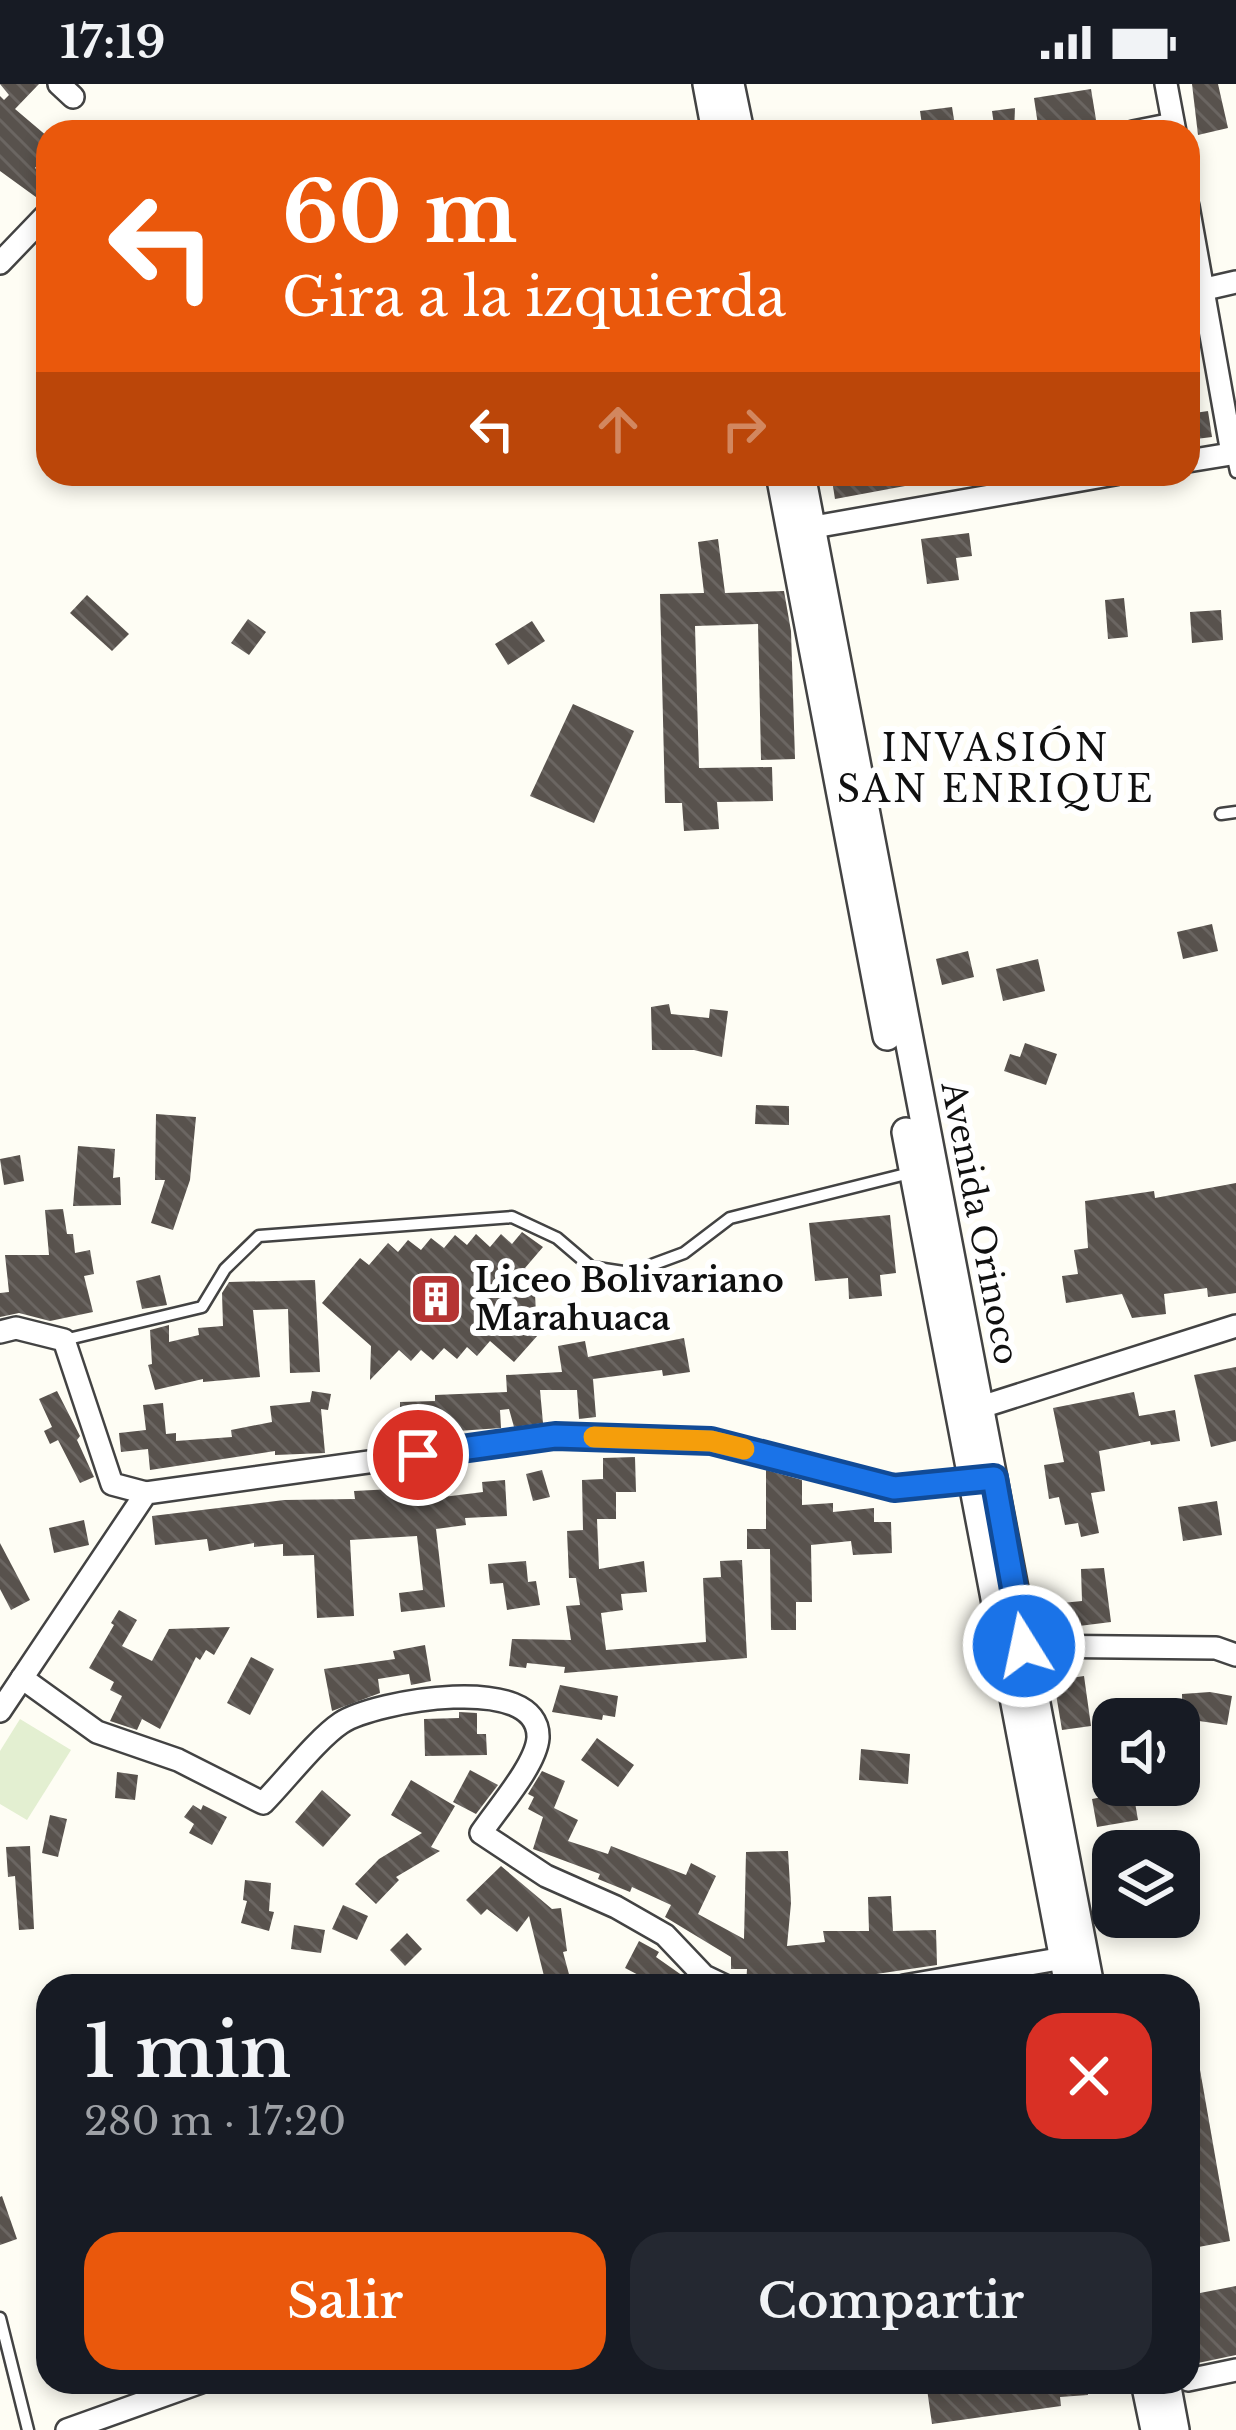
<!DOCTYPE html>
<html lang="es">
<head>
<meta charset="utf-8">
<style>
  :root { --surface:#171b24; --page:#242831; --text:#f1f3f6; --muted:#9ea1a6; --accent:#ea580c }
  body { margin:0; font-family:"Libre Baskerville",serif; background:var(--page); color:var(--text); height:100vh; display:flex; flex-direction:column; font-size:45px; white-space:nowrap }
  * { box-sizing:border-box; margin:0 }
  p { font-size:39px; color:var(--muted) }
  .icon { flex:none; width:66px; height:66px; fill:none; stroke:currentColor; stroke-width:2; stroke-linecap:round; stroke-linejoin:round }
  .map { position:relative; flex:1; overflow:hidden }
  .side { position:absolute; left:36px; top:1890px; width:1164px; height:420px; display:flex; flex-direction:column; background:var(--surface); border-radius:36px; box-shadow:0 6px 18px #0003 }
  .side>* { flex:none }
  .banner { position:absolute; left:36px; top:36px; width:1164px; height:366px; border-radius:36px; box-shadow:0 6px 18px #0003; background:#ea580c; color:#fff; overflow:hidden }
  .fabs { position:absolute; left:1092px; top:1614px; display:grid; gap:24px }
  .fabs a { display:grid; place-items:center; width:108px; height:108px; border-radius:24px; background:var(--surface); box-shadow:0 6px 18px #0003; font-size:60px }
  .pin { position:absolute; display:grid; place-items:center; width:102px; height:102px; color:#fff; margin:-51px; border:6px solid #fff; border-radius:50%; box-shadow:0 3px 12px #0007 }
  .me { position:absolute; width:132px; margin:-66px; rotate:350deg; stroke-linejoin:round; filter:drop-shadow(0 0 9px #0008) }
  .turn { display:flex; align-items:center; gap:42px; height:252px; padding:0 48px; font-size:54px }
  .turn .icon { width:156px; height:156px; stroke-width:2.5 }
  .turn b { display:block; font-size:84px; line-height:102px }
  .lanes { display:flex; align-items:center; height:114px; padding:0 48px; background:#0003; justify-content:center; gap:60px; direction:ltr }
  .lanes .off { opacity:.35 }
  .round { display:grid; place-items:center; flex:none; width:126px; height:126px; border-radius:36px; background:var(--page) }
  .head { display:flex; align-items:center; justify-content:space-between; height:204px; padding:0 48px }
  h1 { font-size:72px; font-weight:600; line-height:90px }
  .button { display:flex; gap:24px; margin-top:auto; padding:24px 48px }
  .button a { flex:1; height:138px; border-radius:36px; background:var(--accent); color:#fff; font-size:48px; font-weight:600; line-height:138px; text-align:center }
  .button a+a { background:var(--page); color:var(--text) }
  .status { display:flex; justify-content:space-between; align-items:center; height:84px; padding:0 60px; background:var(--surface); direction:ltr }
  .status svg { height:33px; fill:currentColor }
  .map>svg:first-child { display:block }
</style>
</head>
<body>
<div class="status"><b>17:19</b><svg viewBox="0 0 49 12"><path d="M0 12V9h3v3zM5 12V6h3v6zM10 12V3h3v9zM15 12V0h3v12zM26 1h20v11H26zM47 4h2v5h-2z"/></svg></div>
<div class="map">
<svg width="1236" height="2346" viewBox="0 0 1236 2346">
  <defs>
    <pattern id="building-back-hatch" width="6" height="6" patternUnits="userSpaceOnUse" patternTransform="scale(3)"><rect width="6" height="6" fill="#58524d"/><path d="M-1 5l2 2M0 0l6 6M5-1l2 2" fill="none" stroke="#6b6662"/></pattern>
  </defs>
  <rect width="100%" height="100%" fill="#fefdf4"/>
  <!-- pitch -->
  <path fill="#e3efd1" d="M20,1635L71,1666L27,1736L0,1720V1667Z"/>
  <!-- building -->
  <g fill="url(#building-back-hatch)">
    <path d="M0,0H39L15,25L48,53V68L35,84L48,94V105L40,116L0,87V12L4,16L9,11Z"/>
    <path d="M1192,0H1218L1228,44L1198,51Z"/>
    <path d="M1091,5L1098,48H1039L1034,14Z"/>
    <path d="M952,23L956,48H923L920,27Z"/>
    <path d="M1015,24L1014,48H995L992,27Z"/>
    <path d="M1208,327L1212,353L1188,356V330Z"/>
    <path d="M831,390H932V397L835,415Z"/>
    <path d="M969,449L972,472L956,474L959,496L927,500L921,455Z"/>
    <path d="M718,455L725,509L784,507L791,547L795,675L761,676L758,540L695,542L699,684L772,683L773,717L717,718L719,745L684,747L682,719H665L660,510L704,509L698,458Z"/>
    <path d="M87,511L129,550L112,567L70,529Z"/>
    <path d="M1124,514L1128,553L1108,555L1105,516Z"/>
    <path d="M1221,526L1223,556L1192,559L1190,528Z"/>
    <path d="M248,535L266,548L249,571L231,559Z"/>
    <path d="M532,537L545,557L508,581L495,560Z"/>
    <path d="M573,620L634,647L594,739L530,712Z"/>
    <path d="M1212,840L1218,867L1183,875L1177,848Z"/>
    <path d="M968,867L974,893L942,901L936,875Z"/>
    <path d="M1038,875L1045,907L1003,917L996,885Z"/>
    <path d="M669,920L671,930L709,934L710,925L728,927L722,973L694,966H652L651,923Z"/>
    <path d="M1025,959L1057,970L1046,1001L1004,987L1010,970L1020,973Z"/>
    <path d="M756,1021L789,1022V1041L755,1040Z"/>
    <path d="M156,1030L196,1033L190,1096L173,1146L151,1139L165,1096H155Z"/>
    <path d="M78,1062L115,1065L113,1094L120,1093L121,1121L73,1122Z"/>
    <path d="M20,1071L24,1097L4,1101L0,1075Z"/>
    <path d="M1236,1099V1209L1208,1213L1207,1204L1164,1210L1166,1230L1132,1234L1122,1210L1066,1219L1062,1192L1078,1190L1074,1166L1088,1164L1085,1117L1154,1107L1155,1114Z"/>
    <path d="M63,1125L67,1150H73L75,1169L90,1166L94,1190L84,1192L93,1228L50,1237L19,1229L0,1233V1209L9,1208L5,1171H49L45,1126Z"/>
    <path d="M890,1131L896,1189L880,1191L882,1212L849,1215L848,1194L815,1197L809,1139Z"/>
    <path d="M522,1148L543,1163L525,1184L534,1191L536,1229L526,1240L538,1251L514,1278L490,1257L477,1272L467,1263L457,1275L444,1264L433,1276L421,1266L411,1277L399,1266L370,1296L371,1262L322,1219L360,1174L369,1181L388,1159L398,1168L408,1156L421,1166L431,1154L444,1164L455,1151L467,1161L476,1150L490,1163L501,1150L512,1160Z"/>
    <path d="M160,1191L167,1221L142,1225L136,1197Z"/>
    <path d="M315,1196L320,1288L290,1289L288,1225L253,1226L260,1293L203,1298V1295L155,1306L148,1281L152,1280L150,1246L169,1241V1258L199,1251L198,1244L223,1242L222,1209L229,1198Z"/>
    <path d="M684,1254L690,1288L663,1292L662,1286L593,1295L596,1333L579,1335L577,1306H540L543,1339L514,1343L509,1325L500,1326L501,1344L400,1351V1318L435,1317V1311L507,1308L506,1291L562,1288L558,1262L585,1257L588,1273Z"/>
    <path d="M1236,1283V1357L1211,1363L1194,1291Z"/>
    <path d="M57,1307L80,1352L77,1356L94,1393L80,1399L58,1356L50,1360L44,1347L52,1343L39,1315Z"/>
    <path d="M312,1307L331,1310L328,1326L321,1325L325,1369L275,1371V1367L150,1386L148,1365L121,1368L119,1349L146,1346L143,1321L163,1319L166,1350L176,1349V1357L232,1353L231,1346L272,1338L270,1322L310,1318Z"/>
    <path d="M1134,1308L1139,1332L1175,1326L1180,1357L1151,1361L1150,1357L1099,1367L1105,1407L1091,1409L1099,1449L1081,1453L1078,1439L1065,1441L1059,1413L1049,1415L1044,1381L1064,1378L1053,1324Z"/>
    <path d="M635,1373L636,1408H616V1435H597L599,1485L644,1477L647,1508L621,1510L623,1526L601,1529L606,1566L706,1558L703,1494L721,1493L720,1477L742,1476L747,1574L564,1589L565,1583L527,1579L526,1584L509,1582L512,1555L571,1556L566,1522L580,1521L576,1494H569L567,1447L583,1446L582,1396L603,1395V1374Z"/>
    <path d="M542,1386L550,1413L533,1417L526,1390Z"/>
    <path d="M766,1386L802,1396V1421L833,1419V1428L874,1424V1438H891L892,1469L853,1471L851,1457L811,1461L812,1518H796V1546H771L770,1465H747V1445H766Z"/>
    <path d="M505,1396L507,1432L465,1434L466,1441L436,1445L445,1523L401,1528L399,1509L423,1506L417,1452L350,1456L354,1532L317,1534L314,1471L283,1472V1460L254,1463V1459L209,1467L207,1455L155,1461L152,1432L284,1416L355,1415L354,1407L393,1405V1409L414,1408L415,1415L443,1413L483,1408L482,1398Z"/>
    <path d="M1217,1417L1222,1451L1183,1457L1178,1423Z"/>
    <path d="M84,1436L89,1461L54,1469L49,1444Z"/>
    <path d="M0,1459L30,1516L11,1526L0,1505Z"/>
    <path d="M526,1477L528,1498L536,1497L540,1521L507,1526L503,1499L490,1500L488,1480Z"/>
    <path d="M1104,1484L1111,1538L1055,1545L1052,1520L1082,1517L1081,1485Z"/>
    <path d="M119,1526L137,1536L122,1562L152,1577L169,1545L230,1543L214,1571L206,1566L200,1576L196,1573L160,1645L142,1635L137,1646L110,1637L122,1612L110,1606L114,1598L89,1584L114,1541L111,1539Z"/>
    <path d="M425,1561L431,1597L411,1601L409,1590L378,1595L380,1609L332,1627L324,1585L395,1575L393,1567Z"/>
    <path d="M251,1573L274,1585L250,1631L227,1619Z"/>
    <path d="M1084,1592L1091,1642L1062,1646L1055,1604L1065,1602L1064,1595Z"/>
    <path d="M560,1601L618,1612L615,1633L603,1631L602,1636L552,1628Z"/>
    <path d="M1210,1608L1232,1612L1227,1641L1199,1637L1200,1643L1185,1644L1184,1635H1143L1144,1614L1182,1615V1610Z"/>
    <path d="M459,1628L477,1629V1650H486L487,1671L425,1672L424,1635L459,1634Z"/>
    <path d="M597,1654L634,1681L618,1703L581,1676Z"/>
    <path d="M861,1665L910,1670L908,1700L859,1696Z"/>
    <path d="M470,1686L498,1701L476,1730L453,1718Z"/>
    <path d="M542,1687L565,1697L554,1724L578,1736L568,1757L608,1770L611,1762L686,1791L691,1779L716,1792L698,1830L744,1855L746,1768L788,1767L791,1819L787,1862L825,1858L823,1847H869L868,1813L891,1812L893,1847L936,1846L937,1881L829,1897L746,1902L747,1885H731V1873L665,1833L671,1821L632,1803L630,1808L598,1795L600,1790L533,1765L543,1733L528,1725L534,1713L528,1710Z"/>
    <path d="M117,1688L138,1691L135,1716L115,1714Z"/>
    <path d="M411,1696L455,1722L431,1763L440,1767L396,1793L399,1796L376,1820L355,1800L379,1775L422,1749L391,1731Z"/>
    <path d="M1132,1701L1138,1736L1097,1743L1092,1715L1107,1712L1106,1705Z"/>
    <path d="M322,1706L351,1731L323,1763L295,1738Z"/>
    <path d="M193,1721L201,1726L203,1721L227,1733L212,1761L189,1749L194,1740L184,1733Z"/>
    <path d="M50,1731L67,1735L58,1773L42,1769Z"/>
    <path d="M30,1762L34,1845L19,1846L15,1792L8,1793L6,1763Z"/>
    <path d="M501,1782L552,1825L561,1824L567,1867L563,1868L570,1894L546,1900L529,1832L517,1848L487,1825L481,1831L466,1816Z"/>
    <path d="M245,1796L271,1799L269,1827L274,1828L269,1847L241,1839L247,1817L243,1816Z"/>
    <path d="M343,1821L368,1832L357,1856L332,1845Z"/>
    <path d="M294,1841L325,1846L321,1869L291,1865Z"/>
    <path d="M407,1849L422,1865L405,1882L390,1866Z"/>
    <path d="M639,1857L659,1868L656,1873L683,1892L677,1902H644L648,1896L625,1884Z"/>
    <path d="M1196,1963L1230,2157L1188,2165V1964Z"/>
    <path d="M2,2112L17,2155L0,2161V2113Z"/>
    <path d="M1188,2181H1194L1200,2209L1236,2202V2271L1198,2279L1188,2233Z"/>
    <path d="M926,2298H1087L1088,2311L1060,2313L1061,2322L932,2340Z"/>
  </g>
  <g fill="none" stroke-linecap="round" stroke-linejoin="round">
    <!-- service casing -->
    <g stroke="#434343" stroke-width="15">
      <g id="service">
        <path d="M1232,369L1236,388"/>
        <path d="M1221,730L1236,728"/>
        <path d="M64,1256L202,1223L225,1185L259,1152L512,1133L557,1154L591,1183L630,1189L684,1169L730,1134L910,1089"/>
        <path d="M0,2234L28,2346"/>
      </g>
    </g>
    <!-- minor casing -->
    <g stroke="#434343" stroke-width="26">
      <g id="minor">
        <path d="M59,0L73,13"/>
        <path d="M1166,0L1175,48"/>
        <path d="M1133,48L1173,40"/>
        <path d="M1188,122L1232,369"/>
        <path d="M0,179L48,129"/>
        <path d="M1188,209L1236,198"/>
        <path d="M1188,377L1236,369"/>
        <path d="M797,446L1115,390"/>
        <path d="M0,1248L16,1244L64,1256L112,1400L146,1409"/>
        <path d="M981,1323L1236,1242"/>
        <path d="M1024,1562L1216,1564L1236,1571"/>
        <path d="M22,1594L97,1648L178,1676L263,1719C284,1698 317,1655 341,1639C374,1617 541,1587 538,1654C536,1681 497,1725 481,1749L546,1792L616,1823L665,1851L704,1892L725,1902"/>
        <path d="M0,1627L146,1409L555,1352L711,1357L894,1404L988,1395"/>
        <path d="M904,1902L1064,1874"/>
        <path d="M1188,2296L1236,2286"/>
        <path d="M67,2346L201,2298"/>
      </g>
    </g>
    <!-- tertiary casing -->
    <g stroke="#434343" stroke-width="32">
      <g id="tertiary">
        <path d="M707,0L716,48"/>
        <path d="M730,0L740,48"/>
        <path d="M780,390L887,952"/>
        <path d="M801,390L1090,1902"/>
        <path d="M906,1048L1069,1902"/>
        <path d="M1145,2298L1155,2346"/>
        <path d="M1166,2298L1175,2346"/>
      </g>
    </g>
    <!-- service -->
    <use href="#service" stroke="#fff" stroke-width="10"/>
    <!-- minor -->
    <use href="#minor" stroke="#fff" stroke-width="21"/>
    <!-- tertiary -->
    <use href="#tertiary" stroke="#fff" stroke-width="27"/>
  </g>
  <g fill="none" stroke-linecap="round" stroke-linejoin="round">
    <!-- route casing -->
    <g stroke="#114b97" stroke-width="30">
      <path id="route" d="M418,1371L555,1352L711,1357L894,1404L994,1394L1024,1562"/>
    </g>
    <!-- route -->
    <use href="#route" stroke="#1a73e8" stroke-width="21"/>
    <!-- slow -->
    <path stroke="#f59e0b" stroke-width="21" d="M594,1353L711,1357L744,1365"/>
  </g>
  <!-- icons -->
  <defs>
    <g id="building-square" transform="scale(2.7)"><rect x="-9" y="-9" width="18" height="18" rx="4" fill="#b53433" stroke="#fff"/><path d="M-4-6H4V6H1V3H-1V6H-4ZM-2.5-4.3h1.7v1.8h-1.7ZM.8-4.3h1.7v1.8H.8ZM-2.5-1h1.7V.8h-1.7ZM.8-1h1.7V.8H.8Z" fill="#fff"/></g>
  </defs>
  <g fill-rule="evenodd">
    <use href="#building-square" x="436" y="1215"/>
  </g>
  <g text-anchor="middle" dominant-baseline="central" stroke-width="12" stroke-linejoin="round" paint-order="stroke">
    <!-- street labels -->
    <g font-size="33" fill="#101010" stroke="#fff">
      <text transform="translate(980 1139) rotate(79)">Avenida Orinoco</text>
    </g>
    <!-- poi labels -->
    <g font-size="33" font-weight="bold" fill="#101010" stroke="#fff" text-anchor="start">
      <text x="475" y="1196">Liceo Bolivariano<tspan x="475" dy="38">Marahuaca</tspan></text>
    </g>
    <!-- neighbourhood labels -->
    <g font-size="36" letter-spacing="3" fill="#101010" stroke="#fff">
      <text x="996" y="664">INVASIÓN<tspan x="996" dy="41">SAN ENRIQUE</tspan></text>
    </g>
  </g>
</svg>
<div class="fabs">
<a><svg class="icon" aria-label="sound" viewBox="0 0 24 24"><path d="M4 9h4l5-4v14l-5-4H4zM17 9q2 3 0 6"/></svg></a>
<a><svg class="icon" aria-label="layers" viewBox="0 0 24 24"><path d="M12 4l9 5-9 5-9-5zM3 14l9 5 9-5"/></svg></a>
</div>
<div class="pin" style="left:418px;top:1371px;background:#d93025"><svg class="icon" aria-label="arrive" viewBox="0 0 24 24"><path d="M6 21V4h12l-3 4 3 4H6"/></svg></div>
<svg class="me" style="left:1024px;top:1562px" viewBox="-20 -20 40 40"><circle r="17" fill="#1a73e8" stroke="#fff" stroke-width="3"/><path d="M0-11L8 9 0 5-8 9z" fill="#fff"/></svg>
<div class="banner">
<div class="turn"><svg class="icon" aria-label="left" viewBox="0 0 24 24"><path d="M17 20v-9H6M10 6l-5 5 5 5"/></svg><div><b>60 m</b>Gira a la izquierda</div></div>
<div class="lanes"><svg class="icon" aria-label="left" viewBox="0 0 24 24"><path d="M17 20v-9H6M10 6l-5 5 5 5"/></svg><svg class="icon off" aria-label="ahead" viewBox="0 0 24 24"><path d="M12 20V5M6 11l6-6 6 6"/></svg><svg class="icon off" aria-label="right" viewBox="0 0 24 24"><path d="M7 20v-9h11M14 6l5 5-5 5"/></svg></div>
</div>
<section class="side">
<div class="head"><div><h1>1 min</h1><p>280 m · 17:20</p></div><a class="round" style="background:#d93025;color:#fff"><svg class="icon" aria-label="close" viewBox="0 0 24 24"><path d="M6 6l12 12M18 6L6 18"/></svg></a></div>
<div class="button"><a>Salir</a><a>Compartir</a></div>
</section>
</div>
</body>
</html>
